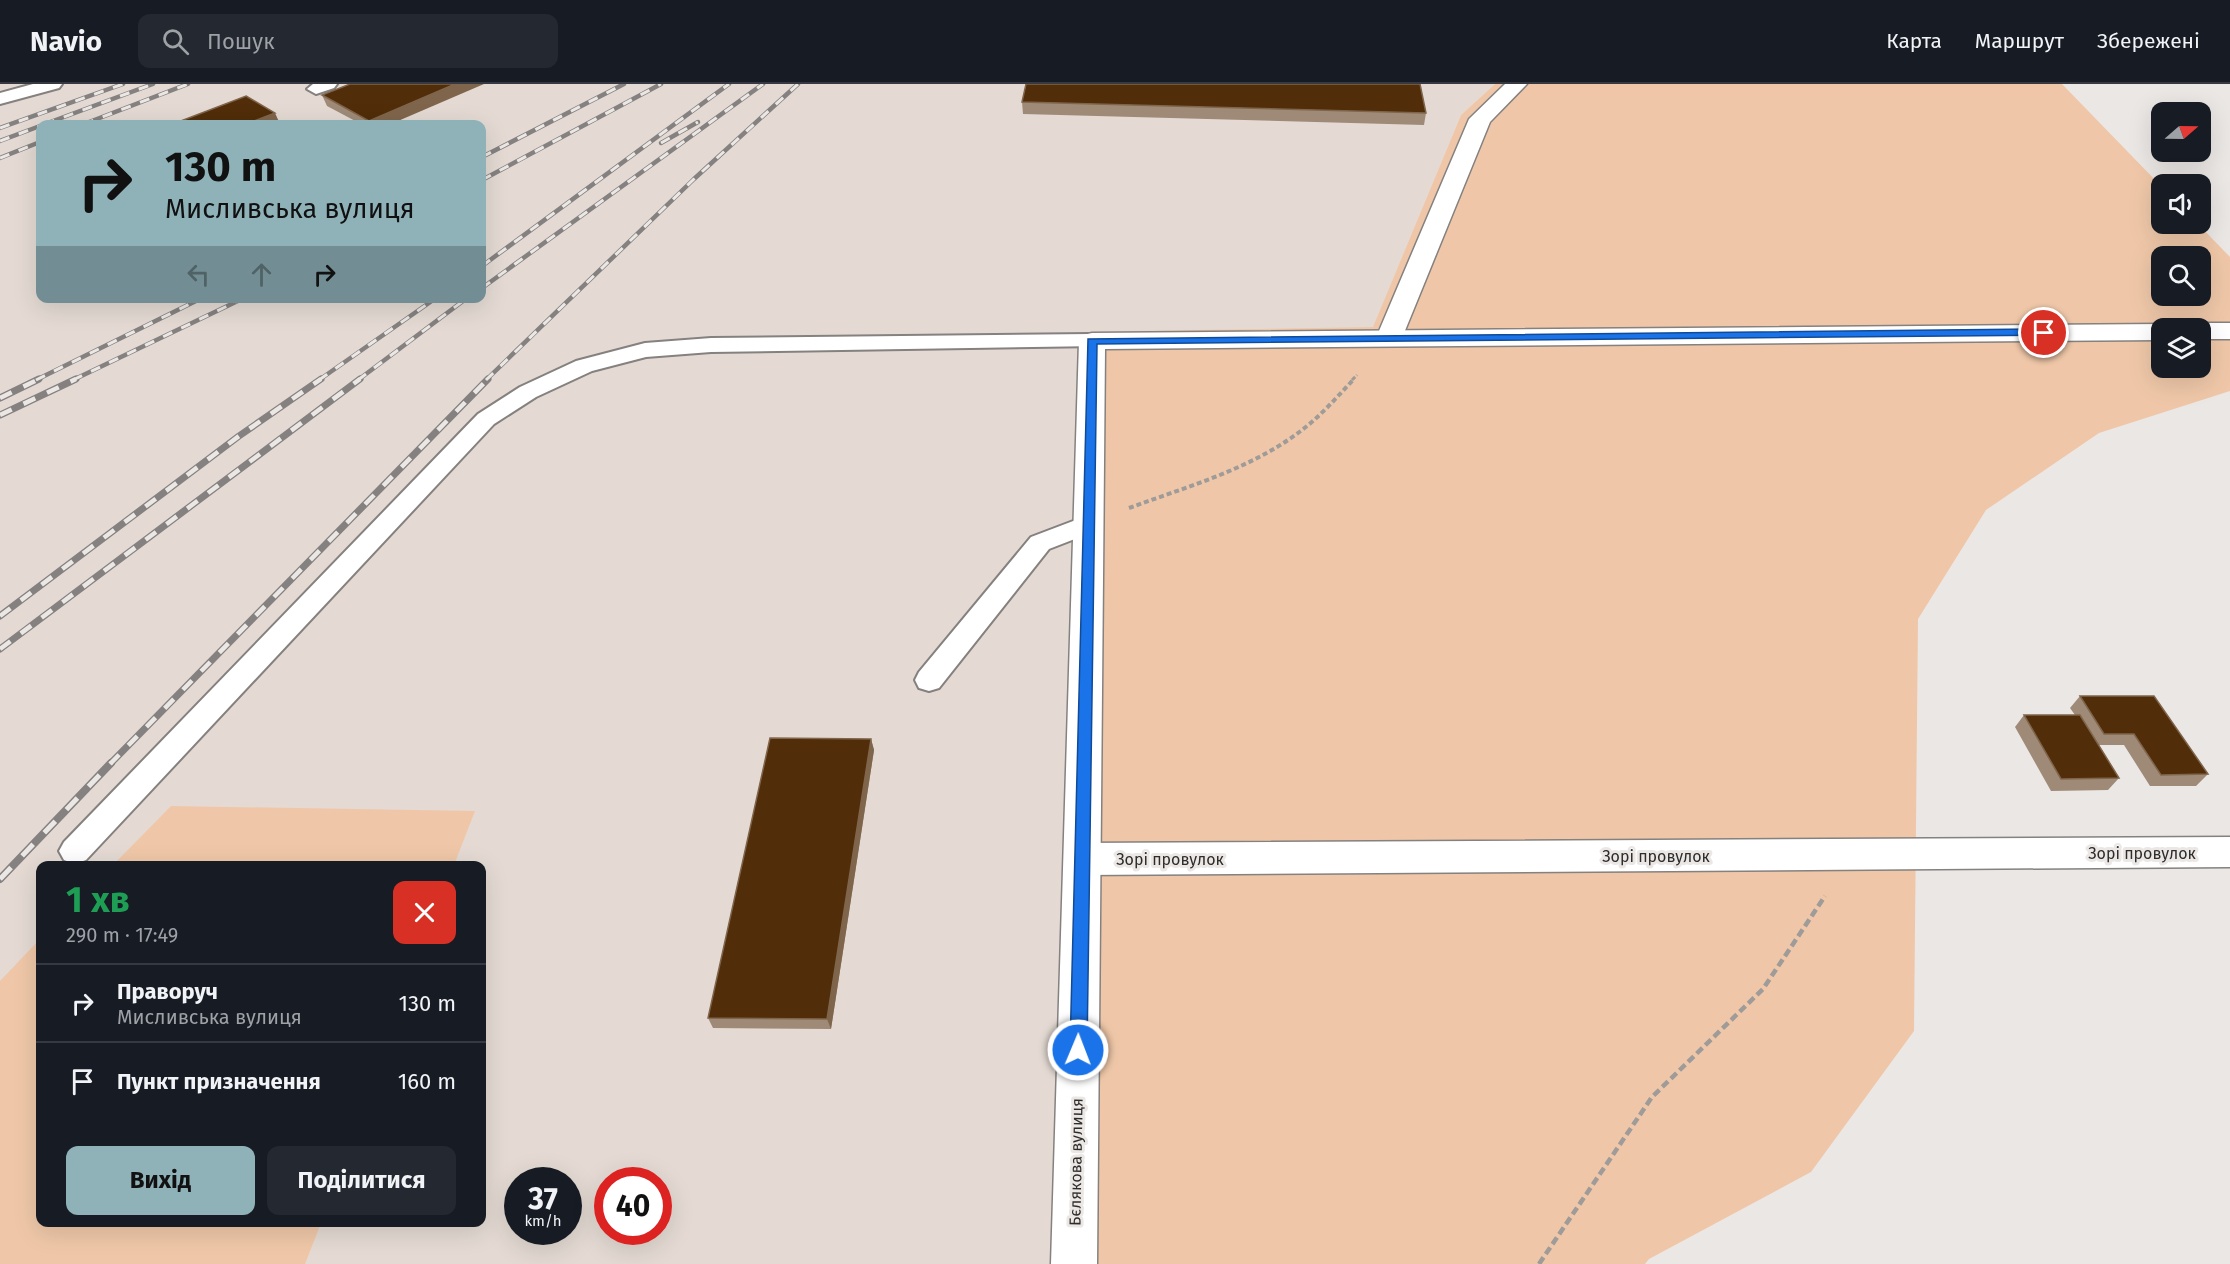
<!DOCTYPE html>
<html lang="uk">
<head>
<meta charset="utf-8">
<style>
  :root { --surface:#171b24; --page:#242831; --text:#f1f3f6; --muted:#9ea1a6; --line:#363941; --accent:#8fb2b9 }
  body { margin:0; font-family:"Fira Sans",sans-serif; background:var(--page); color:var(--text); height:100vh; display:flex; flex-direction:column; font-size:22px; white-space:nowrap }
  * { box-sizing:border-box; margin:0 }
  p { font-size:20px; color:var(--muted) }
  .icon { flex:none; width:33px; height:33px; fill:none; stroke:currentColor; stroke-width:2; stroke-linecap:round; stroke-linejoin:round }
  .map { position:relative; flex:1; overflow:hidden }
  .details { position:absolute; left:36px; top:777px; width:450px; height:366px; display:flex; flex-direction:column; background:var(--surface); border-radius:12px; box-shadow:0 6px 24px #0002 }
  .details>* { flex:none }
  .banner { position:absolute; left:36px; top:36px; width:450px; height:183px; border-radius:12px; box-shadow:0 6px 24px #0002; background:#8fb2b9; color:#111; overflow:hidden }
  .needle { width:39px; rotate:70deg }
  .buttons { position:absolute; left:2151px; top:18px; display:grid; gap:12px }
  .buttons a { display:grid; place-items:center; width:60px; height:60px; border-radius:12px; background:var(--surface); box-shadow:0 6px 24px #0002; font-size:30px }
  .speed { position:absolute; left:504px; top:1083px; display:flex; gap:12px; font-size:30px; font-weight:700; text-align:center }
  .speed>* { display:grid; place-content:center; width:78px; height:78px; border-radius:50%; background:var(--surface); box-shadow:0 6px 24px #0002; line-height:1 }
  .speed small { font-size:15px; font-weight:400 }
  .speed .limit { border:9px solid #d22; background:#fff; color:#111 }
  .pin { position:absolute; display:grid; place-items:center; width:51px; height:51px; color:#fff; margin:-26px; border:3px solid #fff; border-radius:50%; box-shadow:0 2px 6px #0007 }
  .me { position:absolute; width:66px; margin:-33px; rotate:1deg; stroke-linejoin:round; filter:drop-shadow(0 0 4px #0008) }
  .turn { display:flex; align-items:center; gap:21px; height:126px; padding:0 30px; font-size:27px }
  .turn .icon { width:78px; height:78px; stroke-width:2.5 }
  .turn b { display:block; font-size:42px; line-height:51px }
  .lanes { display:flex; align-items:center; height:57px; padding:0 30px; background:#0003; justify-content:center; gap:30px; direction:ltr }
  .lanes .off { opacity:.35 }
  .round { display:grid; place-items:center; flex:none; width:63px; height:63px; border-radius:12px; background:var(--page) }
  .headline { display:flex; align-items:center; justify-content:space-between; height:102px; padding:0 30px }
  h1 { font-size:36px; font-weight:700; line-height:45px; color:#1e9e55 }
  .action { display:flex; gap:12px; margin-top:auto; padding:12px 30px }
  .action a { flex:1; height:69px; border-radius:12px; background:var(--accent); color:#111; font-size:24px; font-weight:700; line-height:69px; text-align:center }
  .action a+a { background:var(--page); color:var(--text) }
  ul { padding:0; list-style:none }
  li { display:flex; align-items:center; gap:18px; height:78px; padding:0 30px; border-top:2px solid var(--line) }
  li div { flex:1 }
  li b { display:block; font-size:22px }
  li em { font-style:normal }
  header { display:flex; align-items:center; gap:36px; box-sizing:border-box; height:84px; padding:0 30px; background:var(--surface); border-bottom:2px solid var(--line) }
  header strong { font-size:28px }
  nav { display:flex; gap:33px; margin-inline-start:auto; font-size:21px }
  .search { width:420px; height:54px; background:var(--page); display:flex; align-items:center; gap:15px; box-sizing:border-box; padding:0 21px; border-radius:12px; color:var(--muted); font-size:22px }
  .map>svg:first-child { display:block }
</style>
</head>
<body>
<header>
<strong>Navio</strong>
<div class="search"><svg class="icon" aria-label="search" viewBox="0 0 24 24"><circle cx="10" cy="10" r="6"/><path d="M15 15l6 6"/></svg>Пошук</div>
<nav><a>Карта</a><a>Маршрут</a><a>Збережені</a></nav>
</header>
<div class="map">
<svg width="2230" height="1180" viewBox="0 0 2230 1180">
  <rect width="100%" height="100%" fill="#ebe7e5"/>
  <!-- built -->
  <path fill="#e4dad3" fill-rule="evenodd" d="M0,0H1495L1461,31L1373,244L1079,248L1050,1180H0ZM40,40H482V214H40ZM40,782H482V1138H40ZM518,1096H568V1148H518ZM608,1096H658V1148H608Z"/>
  <!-- green -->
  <g fill="#efc7a8" fill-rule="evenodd">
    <path d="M1495,0H2062L2161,102L2162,140H2198L2230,173V307L2099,349L1986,426L1918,535L1914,947L1811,1088L1649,1175L1645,1180H1050L1079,248L1373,243L1461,31ZM2162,172H2200V212H2162ZM2162,244H2200V284H2162Z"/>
    <path d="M171,722L475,727L454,781H113Z"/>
    <path d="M40,855V1138L321,1139L305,1180H0V897Z"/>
  </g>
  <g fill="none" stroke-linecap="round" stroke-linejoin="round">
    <!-- lane casing -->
    <g stroke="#84817f" stroke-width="4">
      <g id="lane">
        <path d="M33,0H62L59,4L0,20V9Z"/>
        <path d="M313,0H337L334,4L316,10L307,5Z"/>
        <path d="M1092,250L1100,252L1103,257L1100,262L711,268L646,273L592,287L536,313L494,340L86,776L75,780L64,776L59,767L64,758L478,330L520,303L576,277L645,259L711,254Z"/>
        <path d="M1089,431L1098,434L1102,440L1098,446L1049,465L939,604L929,607L919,604L915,596L919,588L1031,453Z"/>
      </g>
    </g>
    <!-- street casing -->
    <g stroke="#84817f" stroke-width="3">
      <g id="street">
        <path d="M1505,0H1527L1490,38L1402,254L1398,260L1389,262L1380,260L1376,254L1469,35Z"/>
        <path d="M2230,753V783L1082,791L1069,786L1064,775L1069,764L1082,759Z"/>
      </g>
    </g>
    <!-- secondary casing -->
    <g stroke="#84817f" stroke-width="3">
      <g id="secondary">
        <path d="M2200,239H2230V255H2200V244H2189Z"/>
        <path d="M2162,240L2172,244H2162V256L1105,265L1097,1180H1051L1079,257L1083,251L1092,249Z"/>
      </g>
    </g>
    <!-- path-far2 -->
    <path stroke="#9e9b99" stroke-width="3" stroke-dasharray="4.5 2" stroke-linecap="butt" d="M1352,296L1357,291"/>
    <!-- path-far1 -->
    <path stroke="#9e9b99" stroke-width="4" stroke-dasharray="5 3" stroke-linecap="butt" d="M1129,424C1186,403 1248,386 1298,349C1319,334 1336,314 1354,295"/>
    <!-- path -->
    <path stroke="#9e9b99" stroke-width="4.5" stroke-dasharray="8 4" stroke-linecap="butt" d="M1539,1180L1652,1013L1763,905L1825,812"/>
    <!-- lane -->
    <use href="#lane" fill="#fff" fill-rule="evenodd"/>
    <!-- street -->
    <use href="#street" fill="#fff" fill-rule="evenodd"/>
    <!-- secondary -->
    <use href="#secondary" fill="#fff" fill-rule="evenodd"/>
    <!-- rail-far2 casing -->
    <g stroke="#848180" stroke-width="4.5">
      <g id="rail-far2">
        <path d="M45,40L153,0"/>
        <path d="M84,40L188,0"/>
        <path d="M0,44L123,0"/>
        <path d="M0,57L40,42"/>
        <path d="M661,59L698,38"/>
        <path d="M482,73L624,0"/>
        <path d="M0,74L40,58"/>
        <path d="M482,96L661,0"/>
        <path d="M482,182L729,0"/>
        <path d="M482,204L763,0"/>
        <path d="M36,296L202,214"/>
        <path d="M73,296L244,214"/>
        <path d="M319,296L436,214"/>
        <path d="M358,296L467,214"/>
        <path d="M486,296L694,95L798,0"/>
      </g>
    </g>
    <!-- rail-far1 casing -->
    <g stroke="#848180" stroke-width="7">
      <g id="rail-far1">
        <path d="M0,314L39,295"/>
        <path d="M0,331L76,295"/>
        <path d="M0,532L239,352L321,295"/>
        <path d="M0,565L360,295"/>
        <path d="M110,680L488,295"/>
      </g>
    </g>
    <!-- rail casing -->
    <g stroke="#848180" stroke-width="8">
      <path id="rail" d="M0,795L111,679"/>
    </g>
    <!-- rail-far2 -->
    <use href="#rail-far2" stroke="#ebe7e5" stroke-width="3" stroke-dasharray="10" stroke-linecap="butt"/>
    <!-- rail-far1 -->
    <use href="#rail-far1" stroke="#ebe7e5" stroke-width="4.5" stroke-dasharray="13" stroke-linecap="butt"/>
    <!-- rail -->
    <use href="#rail" stroke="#ebe7e5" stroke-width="5" stroke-dasharray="16" stroke-linecap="butt"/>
  </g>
  <!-- wall -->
  <g fill="#9e8a77">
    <path d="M322,11L391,40H361L327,22Z"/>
    <path d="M1022,18L1426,29L1424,41L1023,30Z"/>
    <path d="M2080,612L2208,690L2196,702H2150L2124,661H2099L2119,694L2108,706L2051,707L2015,643L2024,631H2075L2070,624Z"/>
    <path d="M871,655L874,666L831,945L713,944L708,934Z"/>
  </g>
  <!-- shaded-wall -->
  <g fill="#7f654b">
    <path d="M455,0H484L391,40H371L369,37Z"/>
    <path d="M275,29L280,40H246Z"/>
    <path d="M871,655L874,666L831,945L827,935Z"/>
  </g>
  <!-- building -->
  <g fill="#512d09" stroke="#7f654b" stroke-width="1.5">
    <path d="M350,0H455L369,37L322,11Z"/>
    <path d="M1026,0H1420L1426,29L1022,18Z"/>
    <path d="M246,12L275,29L246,40H173Z"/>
    <path d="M2080,612H2154L2208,690L2161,691L2134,650H2104Z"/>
    <path d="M2024,631H2080L2119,694L2061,695Z"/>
    <path d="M770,654L871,655L827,935L708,934Z"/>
  </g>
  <!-- route -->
  <path fill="#1a73e8" stroke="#114b97" stroke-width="1.5" d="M2044,245L2050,249L2048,251L1097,260L1087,966L1084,971L1078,974L1073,971L1070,966L1088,255Z"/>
  <g text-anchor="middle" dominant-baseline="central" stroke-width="6" stroke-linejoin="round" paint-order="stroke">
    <!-- street labels -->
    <g font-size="16" fill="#2e2d2c" stroke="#ebe7e5">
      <text x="2142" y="769">Зорі провулок</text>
      <text x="1656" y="772">Зорі провулок</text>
      <text x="1170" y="775">Зорі провулок</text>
      <text transform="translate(1076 1078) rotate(-89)">Бєлякова вулиця</text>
    </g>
  </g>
</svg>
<div class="buttons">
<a><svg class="needle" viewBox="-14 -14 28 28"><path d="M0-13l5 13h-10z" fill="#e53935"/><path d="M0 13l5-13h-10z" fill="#9ea1a6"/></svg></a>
<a><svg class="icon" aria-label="sound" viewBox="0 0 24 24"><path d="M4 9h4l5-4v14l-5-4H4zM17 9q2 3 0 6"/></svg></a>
<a><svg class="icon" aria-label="search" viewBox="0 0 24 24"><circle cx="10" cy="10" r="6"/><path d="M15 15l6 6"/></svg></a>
<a><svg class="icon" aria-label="layers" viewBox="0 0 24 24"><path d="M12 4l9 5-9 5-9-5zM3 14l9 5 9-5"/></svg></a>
</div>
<div class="speed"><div>37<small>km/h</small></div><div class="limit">40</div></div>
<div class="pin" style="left:2044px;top:249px;background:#d93025"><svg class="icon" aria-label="arrive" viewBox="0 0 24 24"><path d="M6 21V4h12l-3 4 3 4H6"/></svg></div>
<svg class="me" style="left:1078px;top:966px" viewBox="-20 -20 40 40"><circle r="17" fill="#1a73e8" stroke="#fff" stroke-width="3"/><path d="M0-11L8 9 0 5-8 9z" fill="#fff"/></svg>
<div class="banner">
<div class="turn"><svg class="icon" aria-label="right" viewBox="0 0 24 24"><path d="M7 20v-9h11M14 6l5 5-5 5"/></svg><div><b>130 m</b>Мисливська вулиця</div></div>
<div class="lanes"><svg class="icon off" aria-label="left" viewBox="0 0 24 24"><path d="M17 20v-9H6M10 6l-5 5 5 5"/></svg><svg class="icon off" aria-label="ahead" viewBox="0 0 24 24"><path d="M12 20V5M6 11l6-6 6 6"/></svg><svg class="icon" aria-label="right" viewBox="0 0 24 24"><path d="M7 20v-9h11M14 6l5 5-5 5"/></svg></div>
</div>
<section class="details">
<div class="headline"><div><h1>1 хв</h1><p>290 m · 17:49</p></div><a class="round" style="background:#d93025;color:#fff"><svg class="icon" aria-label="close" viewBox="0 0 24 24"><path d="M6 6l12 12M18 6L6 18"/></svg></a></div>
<ul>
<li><svg class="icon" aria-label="right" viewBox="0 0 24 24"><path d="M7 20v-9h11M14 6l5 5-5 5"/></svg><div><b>Праворуч</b><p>Мисливська вулиця</p></div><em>130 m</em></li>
<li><svg class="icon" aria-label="arrive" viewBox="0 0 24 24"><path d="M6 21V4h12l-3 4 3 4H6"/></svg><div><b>Пункт призначення</b></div><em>160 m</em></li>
</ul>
<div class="action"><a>Вихід</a><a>Поділитися</a></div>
</section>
</div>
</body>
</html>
